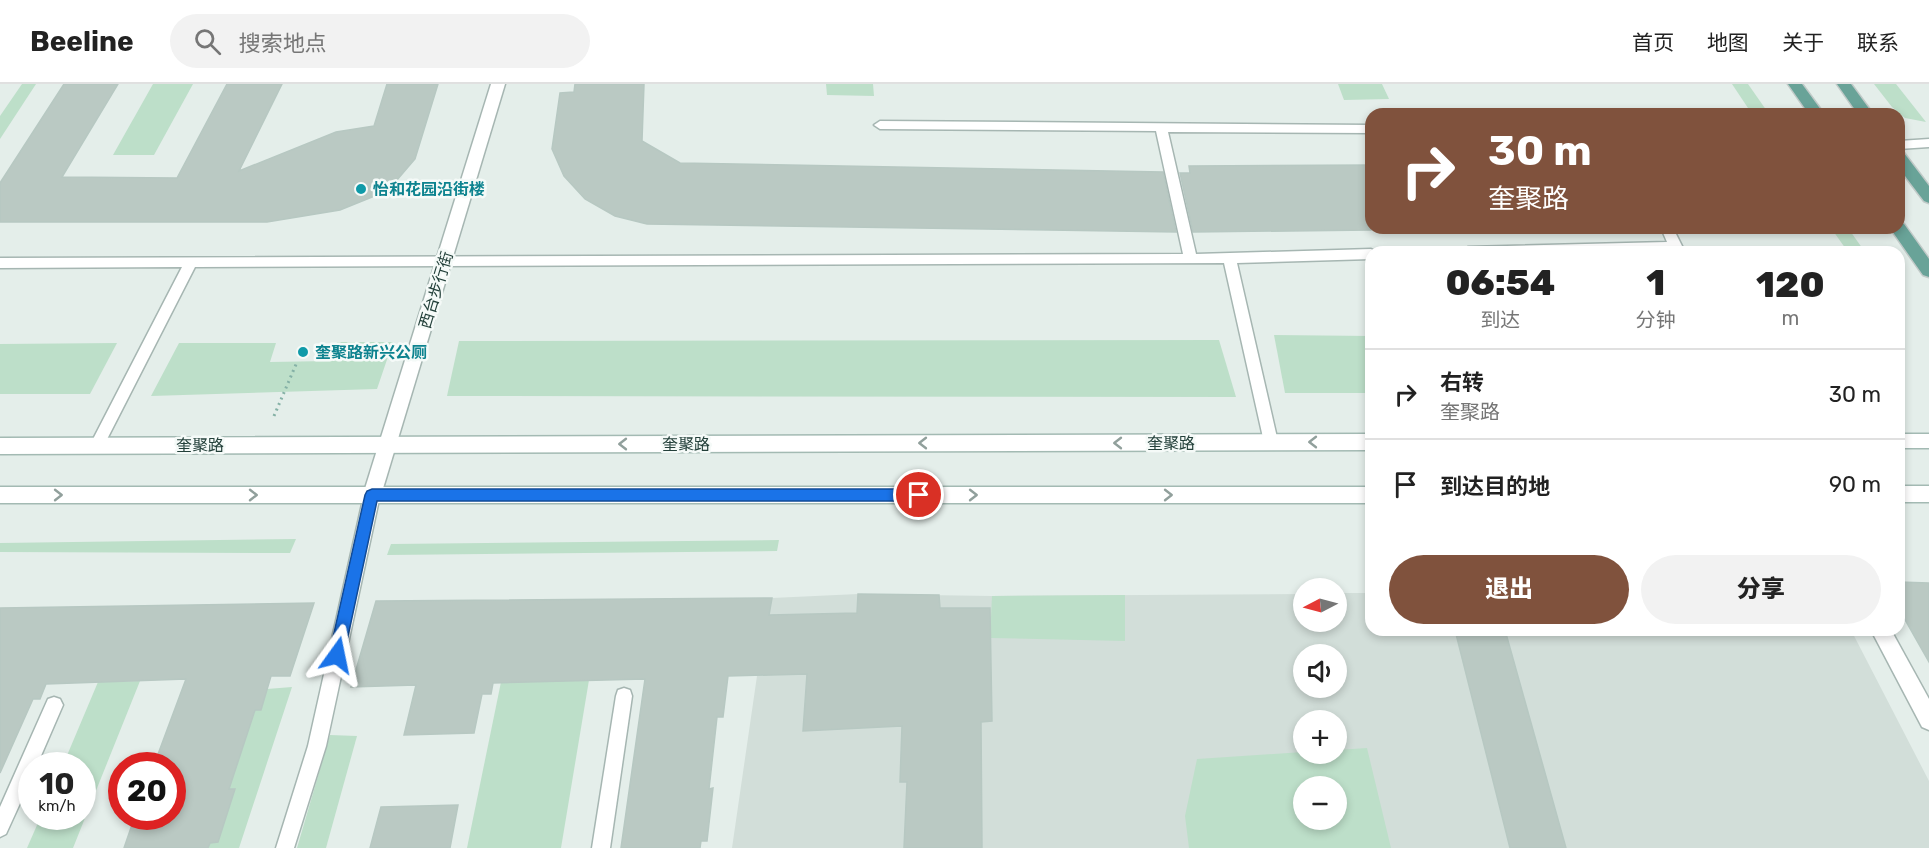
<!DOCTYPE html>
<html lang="zh">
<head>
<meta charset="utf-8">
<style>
  :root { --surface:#fff; --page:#f2f2f2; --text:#222; --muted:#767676; --line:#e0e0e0; --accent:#80523d }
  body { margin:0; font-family:Rubik,"Noto Sans SC",sans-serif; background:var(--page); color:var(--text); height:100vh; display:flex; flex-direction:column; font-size:22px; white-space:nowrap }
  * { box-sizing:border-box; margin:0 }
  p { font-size:20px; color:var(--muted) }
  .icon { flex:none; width:33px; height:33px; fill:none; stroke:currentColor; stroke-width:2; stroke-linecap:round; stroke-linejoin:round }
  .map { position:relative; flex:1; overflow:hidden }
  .panel { position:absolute; left:1365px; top:162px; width:540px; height:390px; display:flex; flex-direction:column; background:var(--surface); border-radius:18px; box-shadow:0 3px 9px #0003 }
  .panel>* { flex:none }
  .top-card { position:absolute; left:1365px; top:24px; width:540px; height:126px; border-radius:18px; box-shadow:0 3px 9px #0003; background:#80523d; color:#fff; overflow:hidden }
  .needle { width:39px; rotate:264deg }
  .buttons { position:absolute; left:1293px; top:494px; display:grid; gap:12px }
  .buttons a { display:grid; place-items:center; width:54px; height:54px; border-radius:50%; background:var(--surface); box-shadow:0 3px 9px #0003; font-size:30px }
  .speed { position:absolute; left:18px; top:668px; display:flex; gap:12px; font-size:30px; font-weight:700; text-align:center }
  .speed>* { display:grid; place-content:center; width:78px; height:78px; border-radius:50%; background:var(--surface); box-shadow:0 3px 9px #0003; line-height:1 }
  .speed small { font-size:15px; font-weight:400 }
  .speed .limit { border:9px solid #d22; background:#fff; color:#111 }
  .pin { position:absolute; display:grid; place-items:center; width:51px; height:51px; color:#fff; margin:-26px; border:3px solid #fff; border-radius:50%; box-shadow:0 2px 6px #0007 }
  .me { position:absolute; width:66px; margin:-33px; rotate:12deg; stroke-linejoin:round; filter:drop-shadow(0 0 4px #0008) }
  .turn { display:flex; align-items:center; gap:21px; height:126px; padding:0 24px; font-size:27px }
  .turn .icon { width:78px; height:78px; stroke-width:2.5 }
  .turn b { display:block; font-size:42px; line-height:51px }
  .eta { display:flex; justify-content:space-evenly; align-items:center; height:102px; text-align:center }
  .eta b { font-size:36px; font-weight:800; line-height:42px }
  .primary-button { display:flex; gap:12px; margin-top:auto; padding:12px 24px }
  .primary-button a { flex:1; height:69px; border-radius:36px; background:var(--accent); color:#fff; font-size:24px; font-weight:800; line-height:69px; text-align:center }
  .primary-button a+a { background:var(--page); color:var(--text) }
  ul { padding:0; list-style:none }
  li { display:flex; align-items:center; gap:18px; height:90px; padding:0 24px; border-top:2px solid var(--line) }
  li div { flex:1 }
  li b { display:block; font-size:22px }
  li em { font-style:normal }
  header { display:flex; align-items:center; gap:36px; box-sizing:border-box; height:84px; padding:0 30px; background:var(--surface); border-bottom:2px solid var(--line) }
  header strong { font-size:28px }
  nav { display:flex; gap:33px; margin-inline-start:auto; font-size:21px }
  .search { width:420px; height:54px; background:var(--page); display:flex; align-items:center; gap:15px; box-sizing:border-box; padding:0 21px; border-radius:33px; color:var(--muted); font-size:22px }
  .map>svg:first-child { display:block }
</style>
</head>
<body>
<header>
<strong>Beeline</strong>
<div class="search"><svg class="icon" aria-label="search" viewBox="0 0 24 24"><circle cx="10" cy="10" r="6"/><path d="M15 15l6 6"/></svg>搜索地点</div>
<nav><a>首页</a><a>地图</a><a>关于</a><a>联系</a></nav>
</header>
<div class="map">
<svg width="1929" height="764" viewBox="0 0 1929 764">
  <rect width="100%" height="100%" fill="#e4eeea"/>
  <!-- built -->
  <path fill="#d2ded9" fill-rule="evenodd" d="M1337,509H1371V546H1851L1929,697V764H732L757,592L772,514L858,510L992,512L1303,510L1304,537H1336ZM1304,570H1336V603H1304ZM1304,636H1336V669H1304ZM1304,702H1336V735H1304Z"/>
  <!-- green -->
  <g fill="#bddfc9" fill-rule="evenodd">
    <path d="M22,0H36L0,55V32Z"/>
    <path d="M153,0H193L154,71H113Z"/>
    <path d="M826,0H873L874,12L827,11Z"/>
    <path d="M1338,0H1382L1389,15L1344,16Z"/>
    <path d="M1732,0H1748L1769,30H1752Z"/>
    <path d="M1874,0H1896L1926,38L1905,34L1892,23Z"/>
    <path d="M1831,144H1848L1865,168H1848Z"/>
    <path d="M1274,251L1371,252V309H1285Z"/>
    <path d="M1219,256L1236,313L447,312L459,257Z"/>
    <path d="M337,258H393L377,305L151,312L179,259H276L270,278L330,277Z"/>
    <path d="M117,259L90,310H0V260Z"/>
    <path d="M296,455L290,469L0,468V459Z"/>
    <path d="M779,456L777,467L387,471L391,460Z"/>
    <path d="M1125,511V557L990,554L992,512Z"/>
    <path d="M589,596L561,764H467L501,598Z"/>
    <path d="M140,597L73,764H27L41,732H82V681H63L98,598Z"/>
    <path d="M292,603L239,764H208L255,626H261L267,605Z"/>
    <path d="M330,651L357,652L326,764H297Z"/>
    <path d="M1367,664L1391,764H1189L1185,732L1197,675L1303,668L1336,669L1337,666ZM1304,702H1336V735H1304Z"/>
  </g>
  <!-- building -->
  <g fill="#bac9c3" stroke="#b7c8c2" stroke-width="1.5">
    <path d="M64,0H118L62,93L177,94L227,0H282L239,87L336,48L374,42L387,0H438L415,75L397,96L372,113L340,126L267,138H0V99Z"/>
    <path d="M575,0H644L642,57L680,79L1163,88L1176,148L647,140L615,132L585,115L564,92L552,65L560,9L574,8Z"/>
    <path d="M1371,81V146L1193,148L1180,89H1190L1189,82Z"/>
    <path d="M1899,498L1929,499V578L1899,525Z"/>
    <path d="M858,510L939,511L940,524H990L992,637L981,638L982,764H904L907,698H900L902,642L803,647L807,590L728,592L723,633H717L709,705L713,704L707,757H701L700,764H621L645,595L493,599L491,610H482L474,649L404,651L416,601L351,603L376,517L772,514L769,531L857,529Z"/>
    <path d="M314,519L290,592H271L261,626H255L229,705H235L218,758L210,759L208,764H124L135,732H172V681H154L186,595L46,600L40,615H33L0,689V524Z"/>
    <path d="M1455,546H1505L1566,764H1510Z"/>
    <path d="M458,721L450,764H370L381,723Z"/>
  </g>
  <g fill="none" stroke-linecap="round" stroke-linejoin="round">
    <!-- lane casing -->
    <g stroke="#a6b6b2" stroke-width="3">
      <g id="lane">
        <path d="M880,37L1371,41V49L1168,48L1196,170L1371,165L1377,168H1371V175L1237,179L1278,358L1276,362L1271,364L1266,362L1264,358L1224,179L195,183L102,365L97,367L92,365L90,361L182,183L0,184V174L1183,170L1156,47L880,45L874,41Z"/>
        <path d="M1929,55V63L1899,65V57Z"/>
        <path d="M1661,144H1673L1685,168H1461L1468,163L1667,158Z"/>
        <path d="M372,404L377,406L380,411L326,662L294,764H276L308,662L364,411L367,406Z"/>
        <path d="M624,604L630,606L632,612L610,764H592L616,612L618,606Z"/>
        <path d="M54,613L60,615L63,621L37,681H32V693L6,750L0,753V723L48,615Z"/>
      </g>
    </g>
    <!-- street casing -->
    <g stroke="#a6b6b2" stroke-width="3">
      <g id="street">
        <path d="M491,0H505L381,411L378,417L372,419L366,417L363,411Z"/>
        <path d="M1871,546H1891L1929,615V646L1922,643Z"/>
      </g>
    </g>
    <!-- secondary casing -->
    <g stroke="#a3bab3" stroke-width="3">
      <g id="secondary">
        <path d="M1371,350V366L0,370V354Z"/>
        <rect x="1899" y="350" width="30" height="14"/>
        <rect x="1899" y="402" width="30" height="16"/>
        <rect x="0" y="403" width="1371" height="16"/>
      </g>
    </g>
    <!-- primary casing -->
    <g stroke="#c1cac8" stroke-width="3">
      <g id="primary">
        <path d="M1788,0H1802L1824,30H1809Z"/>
        <path d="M1837,0H1851L1873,30H1858Z"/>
        <path d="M1899,68L1904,69L1929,102V119L1924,117L1899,84Z"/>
        <path d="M1899,139L1904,140L1929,175V193L1923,191L1890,144H1899Z"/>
      </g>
    </g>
    <!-- path -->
    <path stroke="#85b1a6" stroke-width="3" stroke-dasharray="2 4" stroke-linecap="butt" d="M274,332L297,278"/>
    <!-- lane -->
    <use href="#lane" fill="#fff" fill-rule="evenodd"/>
    <!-- street -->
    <use href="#street" fill="#fff" fill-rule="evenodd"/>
    <!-- secondary -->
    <use href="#secondary" fill="#fff" fill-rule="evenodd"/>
    <!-- primary -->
    <use href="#primary" fill="#69a398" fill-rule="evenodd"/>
  </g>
  <!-- one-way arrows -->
  <defs><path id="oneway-chevron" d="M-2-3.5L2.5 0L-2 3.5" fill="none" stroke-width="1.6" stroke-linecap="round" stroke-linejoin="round" transform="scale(1.5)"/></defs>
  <g stroke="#91a09c">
    <use href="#oneway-chevron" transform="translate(1313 358) rotate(180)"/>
    <use href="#oneway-chevron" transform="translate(923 359) rotate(180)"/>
    <use href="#oneway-chevron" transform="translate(1118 359) rotate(180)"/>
    <use href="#oneway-chevron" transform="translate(623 360) rotate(180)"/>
    <use href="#oneway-chevron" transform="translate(58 411)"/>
    <use href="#oneway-chevron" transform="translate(253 411)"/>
    <use href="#oneway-chevron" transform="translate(973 411)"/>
    <use href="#oneway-chevron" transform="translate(1168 411)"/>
  </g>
  <!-- route -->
  <path fill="#1a73e8" stroke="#114b97" stroke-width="1.5" d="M372,405H919L924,406L926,411L924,415L919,417H377L344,571L342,576L337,578L332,576L329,571L365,411L367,407Z"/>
  <!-- markers -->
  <g fill="#0f9aa8" stroke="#f5faf8" stroke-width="2">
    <circle cx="361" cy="105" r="6"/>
    <circle cx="303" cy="268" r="6"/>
  </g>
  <g text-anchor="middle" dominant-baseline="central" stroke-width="5" stroke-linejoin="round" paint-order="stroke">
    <!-- culture labels -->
    <g font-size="16" font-weight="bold" fill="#0d838f" stroke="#f5faf8" text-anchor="start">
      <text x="373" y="105">怡和花园沿街楼</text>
      <text x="315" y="268">奎聚路新兴公厕</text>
    </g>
    <!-- street labels -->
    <g font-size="16" fill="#23403a" stroke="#f5faf8">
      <text transform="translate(436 206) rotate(-73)">西台步行街</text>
      <text x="1171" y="359">奎聚路</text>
      <text x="686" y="360">奎聚路</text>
      <text x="200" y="361">奎聚路</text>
    </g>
  </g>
</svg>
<div class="buttons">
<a><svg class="needle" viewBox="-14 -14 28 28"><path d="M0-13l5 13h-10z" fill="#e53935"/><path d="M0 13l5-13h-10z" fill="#767676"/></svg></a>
<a><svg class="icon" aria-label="sound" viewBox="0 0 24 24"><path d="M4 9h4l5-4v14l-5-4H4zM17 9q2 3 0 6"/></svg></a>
<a>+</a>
<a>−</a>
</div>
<div class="speed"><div>10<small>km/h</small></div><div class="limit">20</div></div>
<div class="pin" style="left:919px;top:411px;background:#d93025"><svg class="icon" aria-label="arrive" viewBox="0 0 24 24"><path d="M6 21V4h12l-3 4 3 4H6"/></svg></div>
<svg class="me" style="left:337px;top:571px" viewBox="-20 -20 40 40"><path d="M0-17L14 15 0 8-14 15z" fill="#1a73e8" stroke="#fff" stroke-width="4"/></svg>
<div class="top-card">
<div class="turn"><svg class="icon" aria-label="right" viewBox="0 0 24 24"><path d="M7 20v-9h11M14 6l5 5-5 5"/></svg><div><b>30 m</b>奎聚路</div></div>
</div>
<section class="panel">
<div class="eta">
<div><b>06:54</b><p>到达</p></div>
<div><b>1</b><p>分钟</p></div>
<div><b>120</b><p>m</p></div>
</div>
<ul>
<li><svg class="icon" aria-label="right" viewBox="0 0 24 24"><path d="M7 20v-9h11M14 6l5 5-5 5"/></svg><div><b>右转</b><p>奎聚路</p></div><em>30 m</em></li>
<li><svg class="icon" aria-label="arrive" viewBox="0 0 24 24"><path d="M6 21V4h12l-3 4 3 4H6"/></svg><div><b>到达目的地</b></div><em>90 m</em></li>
</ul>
<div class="primary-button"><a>退出</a><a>分享</a></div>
</section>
</div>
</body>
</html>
